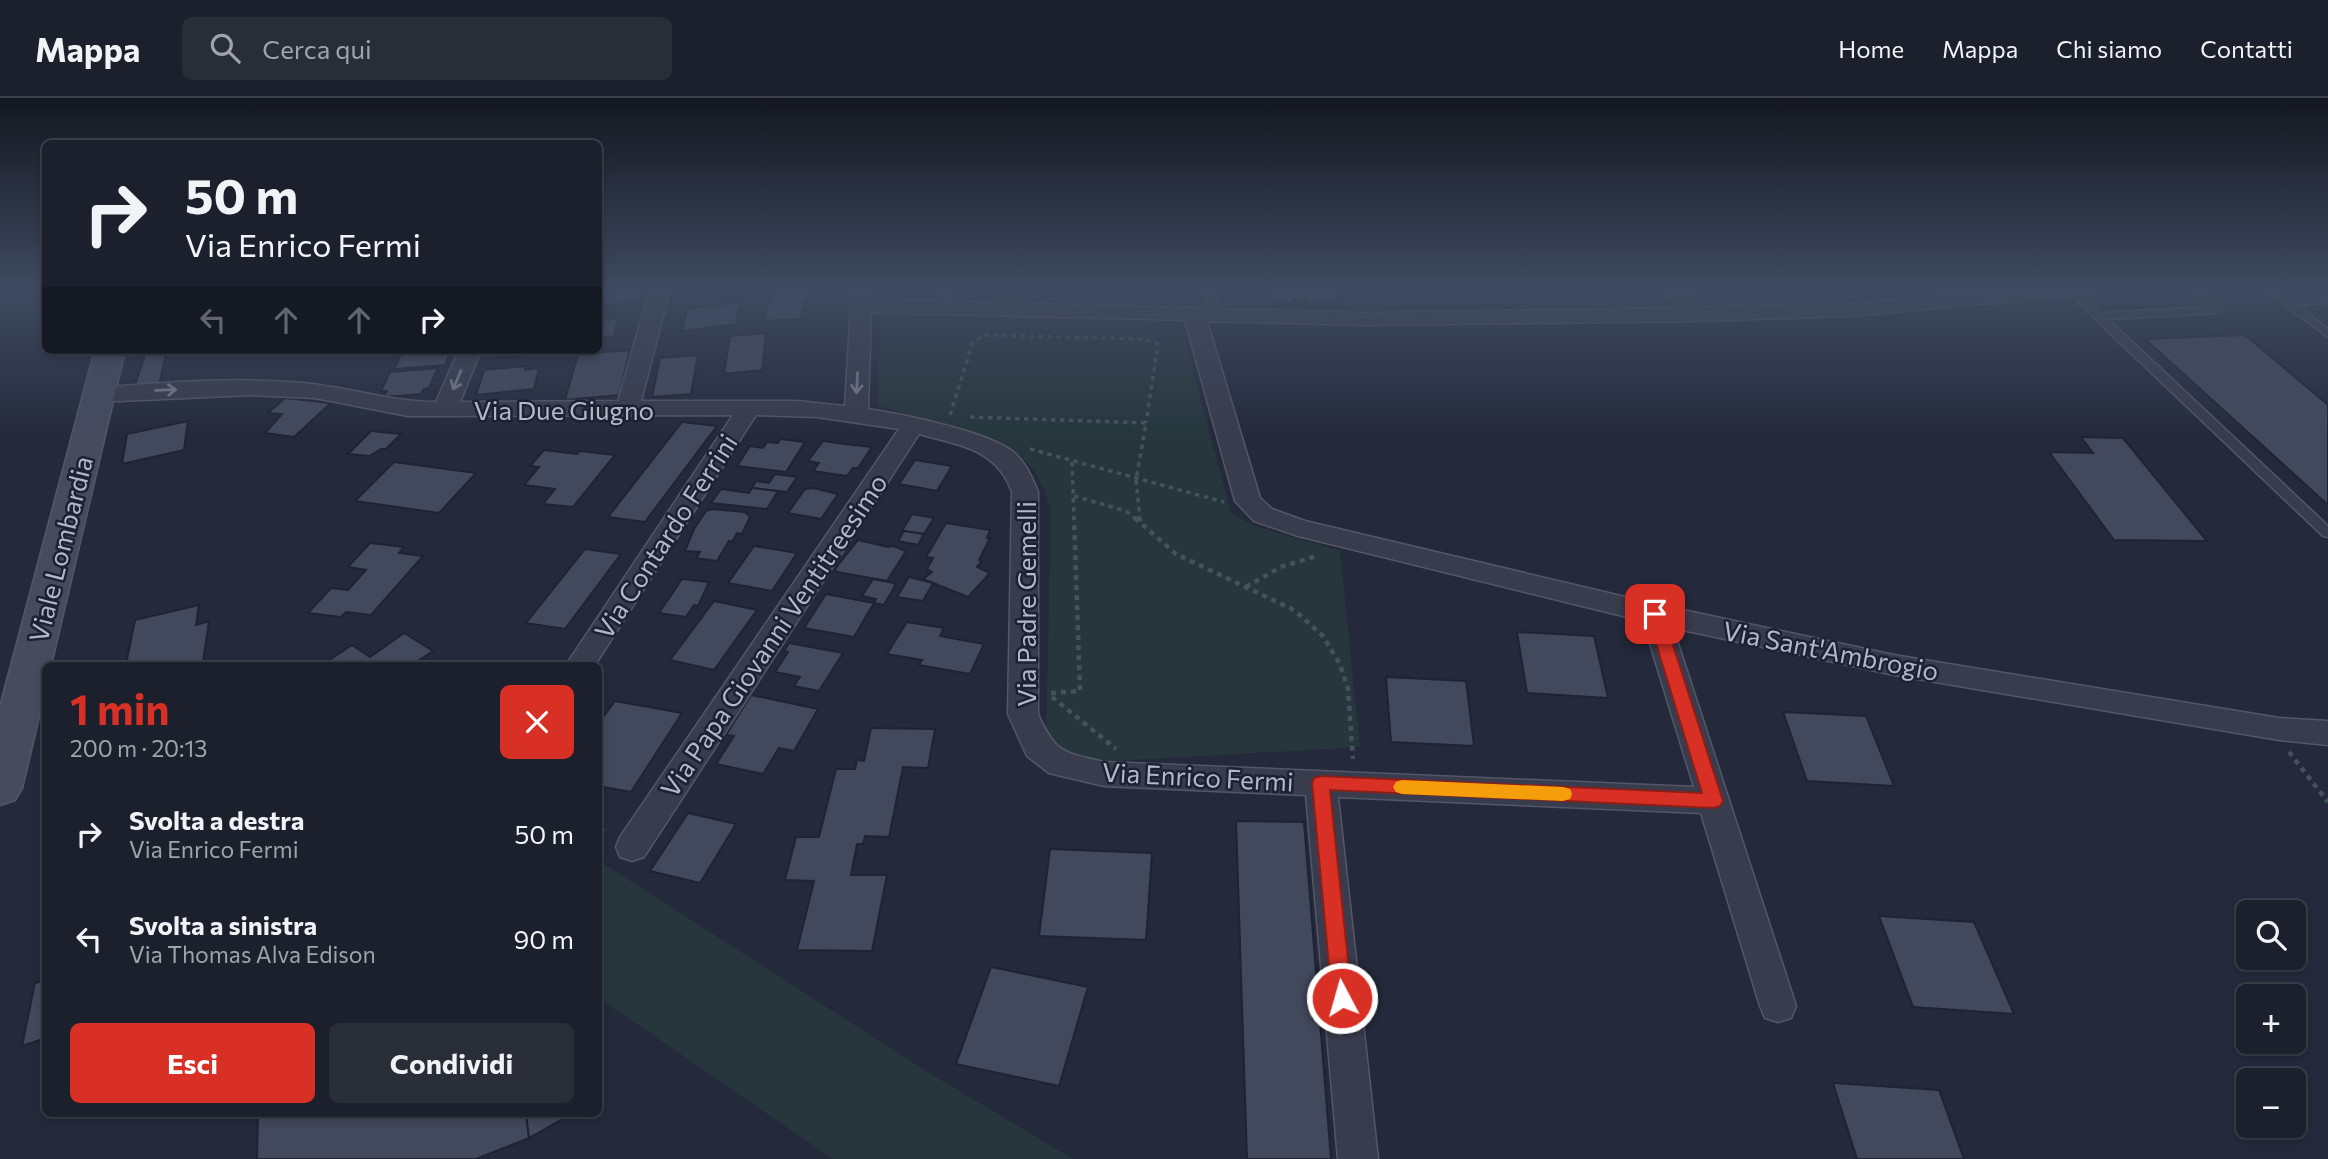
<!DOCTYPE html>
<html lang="it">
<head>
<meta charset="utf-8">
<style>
  :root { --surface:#1b202c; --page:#282d38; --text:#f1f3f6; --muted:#a0a3a9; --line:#393e48; --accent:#d93025 }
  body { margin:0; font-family:Commissioner,sans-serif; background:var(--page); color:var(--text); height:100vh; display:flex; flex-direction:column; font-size:26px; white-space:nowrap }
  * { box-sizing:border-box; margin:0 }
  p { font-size:23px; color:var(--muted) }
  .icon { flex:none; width:38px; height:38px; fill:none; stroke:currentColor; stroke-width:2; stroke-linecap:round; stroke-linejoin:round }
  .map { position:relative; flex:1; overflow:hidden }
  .sheet { position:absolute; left:42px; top:564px; width:560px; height:455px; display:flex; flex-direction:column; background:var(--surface); border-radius:10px; box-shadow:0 4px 10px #0003,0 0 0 2px var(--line) }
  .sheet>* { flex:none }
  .hud { position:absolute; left:42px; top:42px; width:560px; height:214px; border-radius:10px; box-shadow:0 4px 10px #0003,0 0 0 2px var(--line); background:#1b202c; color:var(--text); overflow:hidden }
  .controls { position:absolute; left:2236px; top:802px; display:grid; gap:14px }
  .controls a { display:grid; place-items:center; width:70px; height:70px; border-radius:10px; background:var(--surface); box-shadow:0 4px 10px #0003,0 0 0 2px var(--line); font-size:35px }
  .pin { position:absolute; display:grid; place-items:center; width:60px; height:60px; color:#fff; margin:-30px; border-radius:14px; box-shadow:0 4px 10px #0006 }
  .me { position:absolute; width:77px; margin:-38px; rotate:354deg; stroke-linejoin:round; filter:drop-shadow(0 0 5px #0008) }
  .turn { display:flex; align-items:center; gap:24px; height:147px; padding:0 28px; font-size:32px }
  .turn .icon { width:91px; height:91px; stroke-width:2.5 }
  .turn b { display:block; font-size:49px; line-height:60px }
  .lanes { display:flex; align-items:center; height:66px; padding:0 28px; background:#0003; justify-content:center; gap:35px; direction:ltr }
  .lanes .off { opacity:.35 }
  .round { display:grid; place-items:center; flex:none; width:74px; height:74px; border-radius:10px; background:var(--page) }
  .summary { display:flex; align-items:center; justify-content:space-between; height:119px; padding:0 28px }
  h1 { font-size:42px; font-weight:700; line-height:52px; color:var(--accent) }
  .action { display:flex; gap:14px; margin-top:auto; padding:14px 28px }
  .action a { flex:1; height:80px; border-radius:10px; background:var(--accent); color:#fff; font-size:28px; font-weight:700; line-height:80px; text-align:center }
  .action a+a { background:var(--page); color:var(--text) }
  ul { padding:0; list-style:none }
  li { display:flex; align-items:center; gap:21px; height:105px; padding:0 28px }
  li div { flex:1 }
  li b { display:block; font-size:26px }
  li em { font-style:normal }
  header { display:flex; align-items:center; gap:42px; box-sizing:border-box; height:98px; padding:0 35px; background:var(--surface); border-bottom:2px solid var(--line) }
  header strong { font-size:33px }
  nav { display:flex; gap:38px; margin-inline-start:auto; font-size:24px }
  .search { width:490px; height:63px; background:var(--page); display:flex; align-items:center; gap:18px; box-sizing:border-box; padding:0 24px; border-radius:10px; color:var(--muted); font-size:26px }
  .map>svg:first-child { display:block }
</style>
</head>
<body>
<header>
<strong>Mappa</strong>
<div class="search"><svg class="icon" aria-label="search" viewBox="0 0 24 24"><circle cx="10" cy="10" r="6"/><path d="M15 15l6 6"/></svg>Cerca qui</div>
<nav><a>Home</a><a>Mappa</a><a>Chi siamo</a><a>Contatti</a></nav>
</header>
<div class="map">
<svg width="2328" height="1061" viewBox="0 0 2328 1061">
  <rect width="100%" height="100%" fill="#242a3b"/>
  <!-- green -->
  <g fill="#26363c">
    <path d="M880,214L1180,224L1231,415L1252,427L1340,453L1360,649L1081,665L1046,637L1051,415C1038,356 1009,348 956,331C930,323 904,315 878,308Z"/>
    <path d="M598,762L926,973L1073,1061H833L599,900Z"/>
  </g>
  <!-- building -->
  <g fill="#43495d" stroke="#1f2333" stroke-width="2">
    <path d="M598,191H644L639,205L598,207Z"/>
    <path d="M775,191H809L807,204H803L801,221L764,223L767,206L773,205Z"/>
    <path d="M937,191H956V202L937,201Z"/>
    <path d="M1267,191H1332L1338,204L1310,206L1307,200L1293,201L1294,205L1273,206Z"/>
    <path d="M740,204L736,226L682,233L687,211Z"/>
    <path d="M606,211L602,222L618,221L613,239L598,240V212Z"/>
    <path d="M766,235L762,272L724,276L730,238Z"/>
    <path d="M2245,237L2328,307V407L2145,241Z"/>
    <path d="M167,252L159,287H135L146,254Z"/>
    <path d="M403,252H451L445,267L394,271Z"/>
    <path d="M503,252H551L550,255L501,259Z"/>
    <path d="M630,252L619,297L565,302L578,256Z"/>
    <path d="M698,257L691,296L652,299L660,260Z"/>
    <path d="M526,268L525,272L539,270L534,291L476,297L484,272Z"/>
    <path d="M438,270L429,290L424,291L421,296L384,299L387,293H381L390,274Z"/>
    <path d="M285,300L331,305L294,339L265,335L282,316L268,315Z"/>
    <path d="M188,323L184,352L122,366L127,336Z"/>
    <path d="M682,324L717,328L645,424L608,419Z"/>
    <path d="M371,333L401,336L386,351H381L370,358L348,356Z"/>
    <path d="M2081,339L2123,340L2207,443L2114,442L2049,354L2093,355Z"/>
    <path d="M780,341L805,344L786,374L737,368L750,348L763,350L767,344L778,345Z"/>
    <path d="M823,343L845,346L872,349L858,370H853L847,378L813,373L819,365L808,363Z"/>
    <path d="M544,352L577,356L580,353L615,357L573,409L543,406L555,391L524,387L539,369L530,368Z"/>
    <path d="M915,362L952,368L937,393L899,386Z"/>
    <path d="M394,364L476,375L439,415L355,403Z"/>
    <path d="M775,376L797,379L787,394L752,390L756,383L769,385Z"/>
    <path d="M752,390L778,393L767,411L711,405L721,391L749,395Z"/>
    <path d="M813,390L838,396L821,421L788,415L805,391Z"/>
    <path d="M712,411L745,414L750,419L742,436L737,435L732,444L729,443L717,463L696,460L700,454L685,453L694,431L706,413Z"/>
    <path d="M912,416L934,420L924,436L902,433Z"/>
    <path d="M946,425L990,432L987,440H990L979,462L982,463L977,469L990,475L968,499L923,481L932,474L927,471L933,460L926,459Z"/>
    <path d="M904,433L924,436L918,447L898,443Z"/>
    <path d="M858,442L888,449L893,448L906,453L887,483L837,474L835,471Z"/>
    <path d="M370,445L404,449L399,455L423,458L371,517L346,514L341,519L308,515L331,490L348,492L366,472L348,469Z"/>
    <path d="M754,448L797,455L772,493L728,485Z"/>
    <path d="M585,451L621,456L565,531L526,525Z"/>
    <path d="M909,479L933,485L923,503L897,499Z"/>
    <path d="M682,481L709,484L698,508L694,507L686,519L659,515Z"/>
    <path d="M873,481L894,485L895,488L884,507L874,505L876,501L862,498Z"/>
    <path d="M826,496L874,505L854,539L804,530Z"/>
    <path d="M714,503L757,512L714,572L670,562Z"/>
    <path d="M199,507L196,527L209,523L203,564L192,567H137L138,563L126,566L135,522Z"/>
    <path d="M907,524L944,530L940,538L984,546L970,576L919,567L922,562L887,556Z"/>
    <path d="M1517,534L1594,538L1608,600L1527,595Z"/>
    <path d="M404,535L433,553L412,567H322L352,547L370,559Z"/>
    <path d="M789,545L843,555L819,593L794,588L800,579L775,574L788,554L784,553Z"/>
    <path d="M1386,579L1466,583L1474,648L1391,644Z"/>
    <path d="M751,597L818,611L794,653L779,650L763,676L716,666L734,638L726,637Z"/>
    <path d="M615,603L682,615L631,694L598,688V626Z"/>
    <path d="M1783,614L1866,618L1894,688L1807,683Z"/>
    <path d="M871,630L935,631L928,670L903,669L889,739L865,738L863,746H857L851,777H887L872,853L797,852L814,783L785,782L796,739H819L836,671H855L857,662L864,663Z"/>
    <path d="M688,715L736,726L700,785L650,773Z"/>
    <path d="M1236,723L1304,724L1331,1061H1247Z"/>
    <path d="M1050,751L1152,755L1146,842L1039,838Z"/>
    <path d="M1879,818L1974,824L2014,916L1913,909Z"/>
    <path d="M991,869L1088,889L1059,988L956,966Z"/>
    <path d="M46,882V940L22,948L35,885Z"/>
    <path d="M1833,985L1939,992L1964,1061H1857Z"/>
    <path d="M258,1015H526L529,1040L476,1061H257Z"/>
    <path d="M526,1015H573L529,1040Z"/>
  </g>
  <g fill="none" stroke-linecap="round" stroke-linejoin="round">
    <!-- lane casing -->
    <g stroke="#535767" stroke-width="3">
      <g id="lane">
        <path d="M1203,191H1213L1221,217L1220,219H1212L1211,217Z"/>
        <path d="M2067,191H2076L2101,215L2209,209L2189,191H2200L2223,210L2224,212L2219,215L2108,221L2328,428V439L2323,438L2094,220Z"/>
        <path d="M2263,191H2275L2289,202L2328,199V205L2297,207L2328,231V239Z"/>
      </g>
    </g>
    <!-- street casing -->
    <g stroke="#535767" stroke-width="3">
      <path id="street" d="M650,191H670L641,303H797L845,308L852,191H872V201L1364,215L1680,210L1665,191H1686L1703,209L1848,206L2015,191H2095L2092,195L2085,197L1848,218L1698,223L1364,227L1207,223L1260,400L1272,411L1305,423L1655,506L1894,557L2279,620L2328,623V647L2279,642L1894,577L1673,530L1796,908L1791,920L1778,924L1765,920L1760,908L1701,715L1338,699L1378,1061H1338L1306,697L1104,688L1049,675L1027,658L1008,616L1012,394C997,351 959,347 919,336L644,759L632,763L620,759L616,749L620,739L899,331L817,319L756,317L595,567H566L733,317L408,318L315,300L251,297L98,304L90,302L87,297L90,292L98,290C166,284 235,279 303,285C348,289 391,304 436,304L459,252H481L460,304L618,303ZM871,214L1185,222L1235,403L1254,423L1298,438L1643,523L1694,689L1104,664C1063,654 1056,656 1038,616V394C1032,379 1025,363 1012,353C986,333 901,316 868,311Z"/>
    </g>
    <!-- secondary casing -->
    <g stroke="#535767" stroke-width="3">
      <path id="secondary" d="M95,252H125L51,567H46V589L22,690L15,702L0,707V609Z"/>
    </g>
    <!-- path-far2 -->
    <g stroke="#44535a" stroke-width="3.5" stroke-dasharray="4.5 4.5" stroke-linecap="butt">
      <path d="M950,317L973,244L984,237L1144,241L1158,246L1146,325"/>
      <path d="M970,319L1146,325L1136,382L1140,422"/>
      <path d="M1030,351L1224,404"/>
      <path d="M1072,364L1074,422"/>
      <path d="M1074,398L1126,413L1137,422"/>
    </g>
    <!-- path-far1 -->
    <g stroke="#44535a" stroke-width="4.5" stroke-dasharray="5 5" stroke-linecap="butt">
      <path d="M1135,420L1176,456L1294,512L1322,537L1340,566L1348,591L1353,661"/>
      <path d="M1140,420V423"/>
      <path d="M1246,489L1281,469L1319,457"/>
      <path d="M1051,595L1080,593L1074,420"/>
      <path d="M1052,599L1116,651"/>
      <path d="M2289,654L2328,704"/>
    </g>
    <!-- path -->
    <path stroke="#44535a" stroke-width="5" stroke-dasharray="7 7" stroke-linecap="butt" d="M598,730L610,737"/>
    <!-- lane -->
    <use href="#lane" fill="#383c4c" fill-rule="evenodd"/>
    <!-- street -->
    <use href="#street" fill="#383c4c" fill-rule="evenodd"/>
    <!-- secondary -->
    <use href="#secondary" fill="#464b5e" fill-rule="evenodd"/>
  </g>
  <!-- one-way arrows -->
  <defs><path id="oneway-shaft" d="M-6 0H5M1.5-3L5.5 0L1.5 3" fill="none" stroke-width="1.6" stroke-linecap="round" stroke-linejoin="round" transform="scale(1.75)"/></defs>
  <g stroke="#7c8090">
    <use href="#oneway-shaft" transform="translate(457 282) rotate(113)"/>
    <use href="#oneway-shaft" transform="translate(857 285) rotate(93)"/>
    <use href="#oneway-shaft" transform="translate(166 292) rotate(-2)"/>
  </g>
  <!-- sky -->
  <linearGradient id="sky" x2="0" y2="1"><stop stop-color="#141720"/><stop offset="0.56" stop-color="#3f4a60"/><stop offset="1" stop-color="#3f4a60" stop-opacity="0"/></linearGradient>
  <rect width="2328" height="340" fill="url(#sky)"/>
  <!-- route -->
  <path fill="#d93025" stroke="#8d1f18" stroke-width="2" d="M1655,510L1663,516L1723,703L1720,708L1714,710L1330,692L1352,900L1349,906L1342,909L1335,906L1332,900L1312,685L1314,680L1321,678L1702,695L1647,516Z"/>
  <!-- slow -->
  <path fill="#f59e0b" d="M1402,682L1563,689L1570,691L1572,696L1570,701L1563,703L1402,696L1396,694L1393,689L1396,684Z"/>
  <g text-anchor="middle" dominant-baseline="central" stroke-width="5" stroke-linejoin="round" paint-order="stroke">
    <!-- street labels -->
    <g font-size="26" fill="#b4b7c7" stroke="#1d2131">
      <text x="564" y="311">Via Due Giugno</text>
      <text transform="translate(665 438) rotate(-57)">Via Contardo Ferrini</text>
      <text transform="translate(60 451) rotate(-76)">Viale Lombardia</text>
      <text transform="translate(1025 506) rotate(-90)">Via Padre Gemelli</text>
      <text transform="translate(773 537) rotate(-56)">Via Papa Giovanni Ventitreesimo</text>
      <text transform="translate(1831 552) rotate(11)">Via Sant'Ambrogio</text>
      <text transform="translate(1198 678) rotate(3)">Via Enrico Fermi</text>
    </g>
  </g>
</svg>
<div class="controls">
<a><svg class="icon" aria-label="search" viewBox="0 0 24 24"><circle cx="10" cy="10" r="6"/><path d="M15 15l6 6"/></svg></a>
<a>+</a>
<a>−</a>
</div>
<div class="pin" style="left:1655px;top:516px;background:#d93025"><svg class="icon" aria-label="arrive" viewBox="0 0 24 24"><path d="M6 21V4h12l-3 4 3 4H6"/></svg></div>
<svg class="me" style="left:1342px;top:900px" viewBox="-20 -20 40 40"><circle r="17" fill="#d93025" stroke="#fff" stroke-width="3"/><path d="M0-11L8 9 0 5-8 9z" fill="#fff"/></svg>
<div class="hud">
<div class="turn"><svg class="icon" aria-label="right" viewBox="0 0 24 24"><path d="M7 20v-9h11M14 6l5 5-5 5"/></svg><div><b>50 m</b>Via Enrico Fermi</div></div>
<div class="lanes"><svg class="icon off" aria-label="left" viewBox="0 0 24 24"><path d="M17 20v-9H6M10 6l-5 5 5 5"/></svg><svg class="icon off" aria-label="ahead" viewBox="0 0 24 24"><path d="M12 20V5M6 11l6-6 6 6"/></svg><svg class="icon off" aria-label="ahead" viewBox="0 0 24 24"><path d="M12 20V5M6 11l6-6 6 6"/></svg><svg class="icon" aria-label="right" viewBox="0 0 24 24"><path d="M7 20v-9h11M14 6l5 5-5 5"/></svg></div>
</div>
<section class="sheet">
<div class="summary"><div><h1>1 min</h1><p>200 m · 20:13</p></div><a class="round" style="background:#d93025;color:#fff"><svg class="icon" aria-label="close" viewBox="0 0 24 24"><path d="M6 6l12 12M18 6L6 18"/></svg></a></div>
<ul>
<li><svg class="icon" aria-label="right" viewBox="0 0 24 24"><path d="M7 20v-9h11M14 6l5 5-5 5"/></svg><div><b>Svolta a destra</b><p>Via Enrico Fermi</p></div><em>50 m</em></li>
<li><svg class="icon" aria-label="left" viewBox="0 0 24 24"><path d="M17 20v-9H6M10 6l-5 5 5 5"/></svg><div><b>Svolta a sinistra</b><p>Via Thomas Alva Edison</p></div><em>90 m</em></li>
</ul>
<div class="action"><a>Esci</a><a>Condividi</a></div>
</section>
</div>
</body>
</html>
